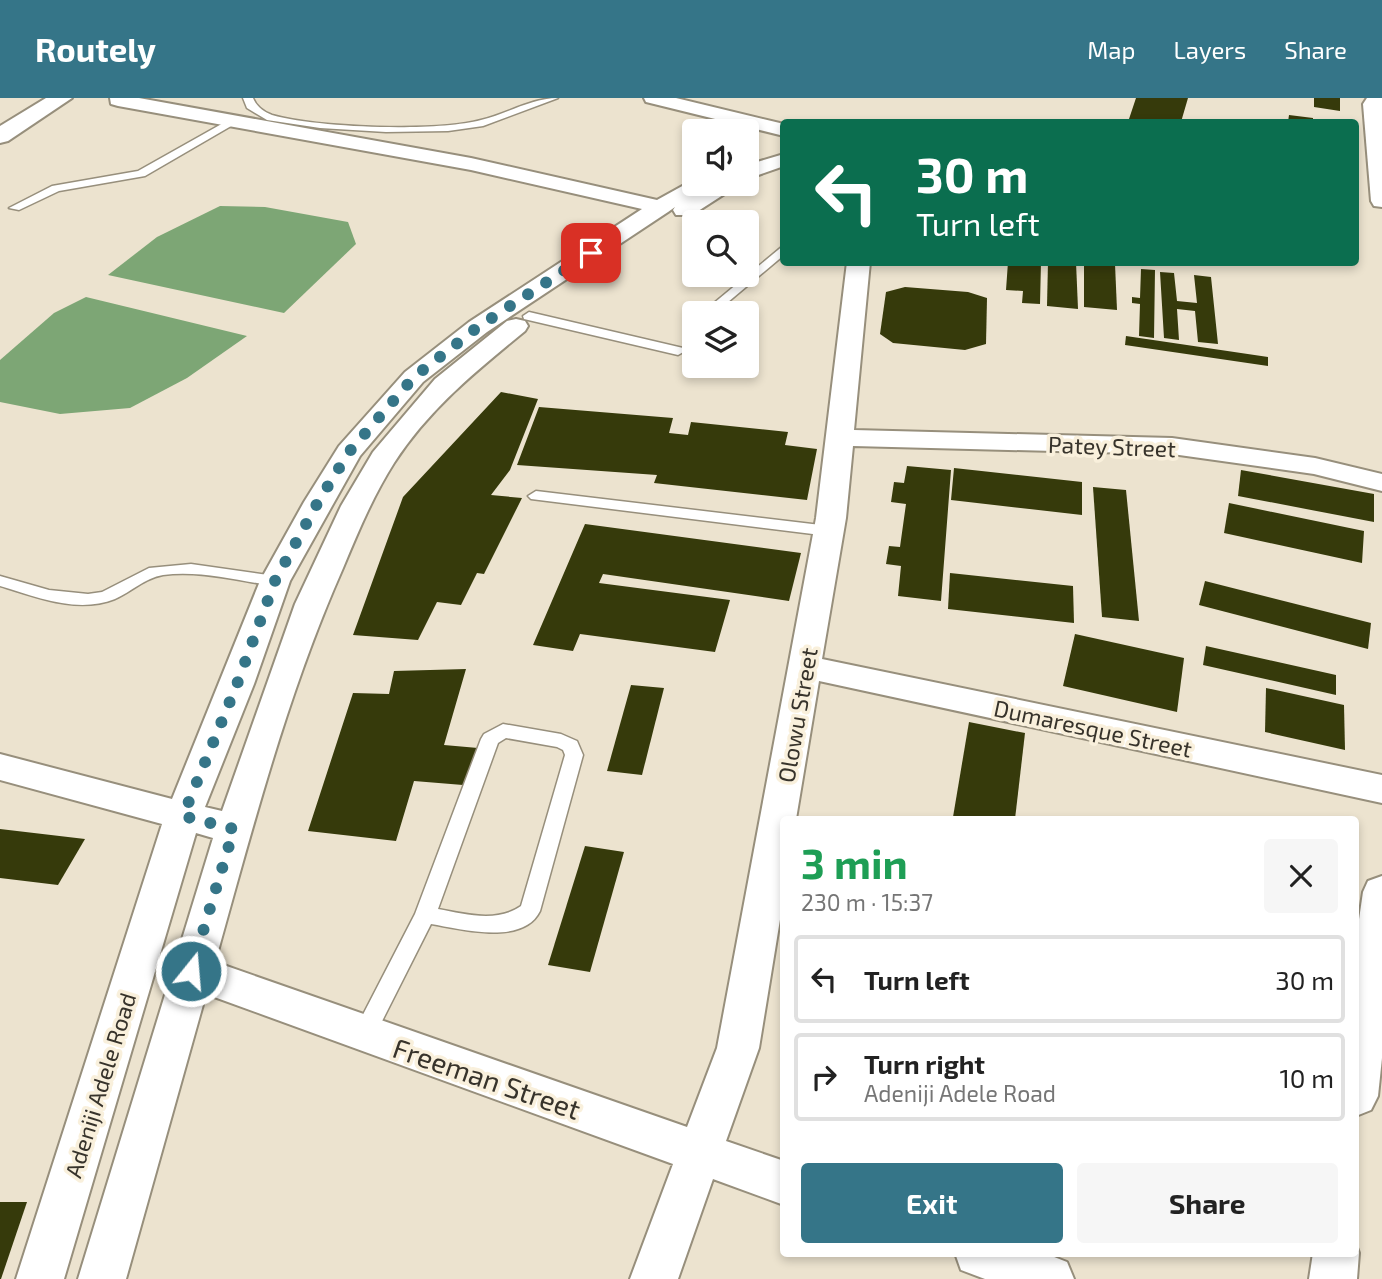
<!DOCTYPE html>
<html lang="en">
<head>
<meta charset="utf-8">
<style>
  :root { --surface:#fff; --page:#f6f6f6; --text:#222; --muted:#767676; --line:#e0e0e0; --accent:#357588 }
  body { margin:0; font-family:"Exo 2",sans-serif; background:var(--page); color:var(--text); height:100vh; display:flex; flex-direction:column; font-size:26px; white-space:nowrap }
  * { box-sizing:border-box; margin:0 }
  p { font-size:23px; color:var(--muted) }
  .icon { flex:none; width:38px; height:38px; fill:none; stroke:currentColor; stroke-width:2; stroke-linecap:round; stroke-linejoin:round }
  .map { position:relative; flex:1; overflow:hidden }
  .panel { position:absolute; left:780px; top:718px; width:579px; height:441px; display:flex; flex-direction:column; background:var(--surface); border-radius:7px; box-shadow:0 4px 10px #0003 }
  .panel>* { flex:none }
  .top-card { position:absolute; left:780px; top:21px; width:579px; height:147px; border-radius:7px; box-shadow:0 4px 10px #0003; background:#0b6e4f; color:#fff; overflow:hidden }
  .fabs { position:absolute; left:682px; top:21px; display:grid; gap:14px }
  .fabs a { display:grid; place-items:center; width:77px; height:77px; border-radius:7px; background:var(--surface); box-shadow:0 4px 10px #0003; font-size:35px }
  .pin { position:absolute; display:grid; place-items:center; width:60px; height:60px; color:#fff; margin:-30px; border-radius:14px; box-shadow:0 4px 10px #0006 }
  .me { position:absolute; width:77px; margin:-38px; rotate:17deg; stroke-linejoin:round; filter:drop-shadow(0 0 5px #0008) }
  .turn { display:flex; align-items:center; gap:24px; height:147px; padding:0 21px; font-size:32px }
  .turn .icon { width:91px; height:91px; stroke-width:2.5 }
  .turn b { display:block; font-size:49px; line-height:60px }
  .round { display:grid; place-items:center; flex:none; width:74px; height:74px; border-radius:7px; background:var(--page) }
  .headline { display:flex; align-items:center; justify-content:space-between; height:119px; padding:0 21px }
  h1 { font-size:42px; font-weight:700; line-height:52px; color:#1e9e55 }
  .button { display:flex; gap:14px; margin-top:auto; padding:14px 21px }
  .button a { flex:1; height:80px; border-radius:7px; background:var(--accent); color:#fff; font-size:28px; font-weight:700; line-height:80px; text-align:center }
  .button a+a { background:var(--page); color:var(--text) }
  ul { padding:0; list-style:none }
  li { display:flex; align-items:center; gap:21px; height:88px; margin:0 14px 10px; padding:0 7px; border:4px solid var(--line); border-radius:7px }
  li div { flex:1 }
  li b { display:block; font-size:26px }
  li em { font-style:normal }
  header { display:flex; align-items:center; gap:42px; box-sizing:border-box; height:98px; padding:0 35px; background:var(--accent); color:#fff }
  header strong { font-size:33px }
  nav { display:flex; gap:38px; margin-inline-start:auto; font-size:24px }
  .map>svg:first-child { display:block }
</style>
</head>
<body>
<header>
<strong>Routely</strong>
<nav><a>Map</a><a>Layers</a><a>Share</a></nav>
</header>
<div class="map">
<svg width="1382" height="1181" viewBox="0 0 1382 1181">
  <rect width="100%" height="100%" fill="#ece3cf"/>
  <!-- water -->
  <g fill="#7da675">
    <path d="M220,108L265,109L348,124L356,146L284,215L108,177L157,139Z"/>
    <path d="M86,199L247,238L187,280L130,310L60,316L0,304V262L54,215Z"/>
  </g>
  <!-- building -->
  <g fill="#363a0b">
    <path d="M1136,0H1188L1181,24L1129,21Z"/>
    <path d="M1314,0H1340V13L1314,9Z"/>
    <path d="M1289,17L1313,20V24H1288Z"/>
    <path d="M1008,164H1041L1040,206L1022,205L1023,193L1006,192Z"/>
    <path d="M1048,164H1076L1078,211L1047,208Z"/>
    <path d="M1084,164L1115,166L1117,212L1084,209Z"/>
    <path d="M1141,171L1155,172L1154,240L1139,238L1140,206L1132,205V199L1140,200Z"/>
    <path d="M1160,174L1174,175L1177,203L1197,205L1194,177L1211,179L1218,246L1198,244L1195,213L1177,211L1179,242L1164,240Z"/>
    <path d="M905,189L968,194L987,200L986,246L965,252L893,245L880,236L886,194Z"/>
    <path d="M1126,238L1268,259V268L1125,247Z"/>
    <path d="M501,294L538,301L510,372L491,397L522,400L484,476L477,475L461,507L437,504L418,542L353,537L403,399Z"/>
    <path d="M539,309L673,320L669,335L688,337L691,324L788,334L785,347L817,351L807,402L654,385L657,377L517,367Z"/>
    <path d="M907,368L951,372L941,503L898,498L901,468L886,466L889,448L900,449L906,406L891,404L894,384L904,385Z"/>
    <path d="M954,370L1082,384V417L951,402Z"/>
    <path d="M1241,372L1374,396V424L1238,398Z"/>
    <path d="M1093,389L1126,392L1139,523L1102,519Z"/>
    <path d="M1229,405L1364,433L1362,465L1224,435Z"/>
    <path d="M585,426L801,455L789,503L603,476L599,485L730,502L715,554L580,536L573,553L533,547Z"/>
    <path d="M950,475L1073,488L1074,525L948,511Z"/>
    <path d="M1205,483L1371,525L1368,551L1199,507Z"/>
    <path d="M1075,536L1184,560L1177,614L1063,588Z"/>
    <path d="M1206,548L1336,577V597L1203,567Z"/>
    <path d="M466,571L444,647L478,650L463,687L414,683L396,743L308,733L353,595L389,596L394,573Z"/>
    <path d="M631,587L664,590L642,677L607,673Z"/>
    <path d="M1266,590L1344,607L1345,652L1265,634Z"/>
    <path d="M969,624L1025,635L1015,721L953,719Z"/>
    <path d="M0,731L85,741L58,787L0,780Z"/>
    <path d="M585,748L624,754L590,874L548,867Z"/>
    <path d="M0,1104H27L1,1181H0Z"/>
  </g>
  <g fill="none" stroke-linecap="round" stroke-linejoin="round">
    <!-- service casing -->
    <g stroke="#978f7c" stroke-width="3">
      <g id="service">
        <path d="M243,0H253C256,8 264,14 272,17C319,30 435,34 481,22C507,16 531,0 558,0L483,28L448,33L386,34L320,30L267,22L247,10Z"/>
        <path d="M234,19L238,20V24L145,78L59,93L19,112L9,110L52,88L138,73Z"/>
        <path d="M784,147V157L715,215H702Z"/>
        <path d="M529,214L683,250L685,253L678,257L524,221L523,218Z"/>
        <path d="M536,393L829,428L837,433L829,438L531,401L528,398Z"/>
        <path d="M191,466L275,478L283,483L275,488C239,483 200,472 163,477C145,480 131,494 115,501C77,516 37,499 0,488V478L49,492L88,496L102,494L149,470Z"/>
        <path d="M503,626L561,636L577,643L583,657L540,813C523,848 460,831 431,826L372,943L364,946L356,943L353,936L415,816L481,641L484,636ZM506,640L557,649L563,652L565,657L521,808C497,825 465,816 438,811L498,645Z"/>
      </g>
    </g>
    <!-- minor casing -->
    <g stroke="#978f7c" stroke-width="4">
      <g id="minor">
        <path d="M110,0H139L471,60L657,102L695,81V86H711L710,88L740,86L692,117H676L673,112L675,109L668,114L487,234L423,284L360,358L290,483L254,586L205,709L222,713L295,506L341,408L373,354L435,281L507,223L516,221L525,223L528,228L525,233C476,273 429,311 394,365C373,398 358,434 343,470C287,596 252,732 215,864L687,1029L717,950L816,420L847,164H870L854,332L1172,340L1315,360L1382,376V393L1314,376L1172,356L853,348L846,420L822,561L1382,677V705L819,583L796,721H784V797L759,950L726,1043L784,1063V1107L713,1081L678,1181H630L673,1066L206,896L126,1181H78L213,740L196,735L64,1181H16L162,726L0,682V656L172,701L260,483L304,404L339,348L405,274L469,224L642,111L471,72L118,8L111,6Z"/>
        <path d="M644,0H676L784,26V38L646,4Z"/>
        <path d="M1367,0H1382V109L1374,108L1371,103L1363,6Z"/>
        <path d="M784,56V68L747,81V67Z"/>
        <path d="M1382,778V960L1378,998L1371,1012L1356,1018V842L1363,794L1368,783Z"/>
        <path d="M1356,1147L1359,1155L1357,1181H1309L1313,1155H1356Z"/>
        <path d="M955,1155H1044L1067,1164L1074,1181H985L961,1172Z"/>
      </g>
    </g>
    <!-- motorway casing -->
    <g stroke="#978f7c" stroke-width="4">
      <path id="motorway" d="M46,0H72L8,43L0,45V28Z"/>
    </g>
    <!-- service -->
    <use href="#service" fill="#fff" fill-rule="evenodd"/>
    <!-- minor -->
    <use href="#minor" fill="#fff" fill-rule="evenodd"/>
    <!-- motorway -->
    <use href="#motorway" fill="#fff" fill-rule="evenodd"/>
  </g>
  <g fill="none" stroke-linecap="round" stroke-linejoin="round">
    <!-- route -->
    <path stroke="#357588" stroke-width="12" stroke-dasharray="0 21.6" d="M191,873L234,731L183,718L237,586L275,483L318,404L349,354L414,279L478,229L591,155"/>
  </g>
  <g text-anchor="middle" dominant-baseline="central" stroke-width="7" stroke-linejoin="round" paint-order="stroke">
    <!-- street labels -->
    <g font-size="23" fill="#37332b" stroke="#f9f0dc">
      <text transform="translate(1112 348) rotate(2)">Patey Street</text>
      <text transform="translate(797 617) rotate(-80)">Olowu Street</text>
      <text transform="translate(1093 630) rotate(12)">Dumaresque Street</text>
      <text transform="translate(100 987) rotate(-73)">Adeniji Adele Road</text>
    </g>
    <!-- near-street labels -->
    <g font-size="28" fill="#37332b" stroke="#f9f0dc">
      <text transform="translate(487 980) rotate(19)">Freeman Street</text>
    </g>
  </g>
</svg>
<div class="fabs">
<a><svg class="icon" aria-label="sound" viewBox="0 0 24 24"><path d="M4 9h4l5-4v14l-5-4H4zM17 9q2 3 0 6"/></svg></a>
<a><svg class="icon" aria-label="search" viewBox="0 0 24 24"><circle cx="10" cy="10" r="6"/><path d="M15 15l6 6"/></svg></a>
<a><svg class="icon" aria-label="layers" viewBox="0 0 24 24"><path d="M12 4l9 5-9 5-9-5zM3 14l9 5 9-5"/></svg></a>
</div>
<div class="pin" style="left:591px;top:155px;background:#d93025"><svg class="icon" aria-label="arrive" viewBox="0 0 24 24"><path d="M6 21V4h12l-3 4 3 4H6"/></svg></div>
<svg class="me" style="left:191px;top:873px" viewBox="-20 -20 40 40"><circle r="17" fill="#357588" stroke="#fff" stroke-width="3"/><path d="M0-11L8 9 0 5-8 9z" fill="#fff"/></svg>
<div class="top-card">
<div class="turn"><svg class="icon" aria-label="left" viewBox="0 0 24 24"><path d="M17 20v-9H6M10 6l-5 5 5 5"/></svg><div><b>30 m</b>Turn left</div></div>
</div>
<section class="panel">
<div class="headline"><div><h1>3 min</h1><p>230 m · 15:37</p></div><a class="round"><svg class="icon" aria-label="close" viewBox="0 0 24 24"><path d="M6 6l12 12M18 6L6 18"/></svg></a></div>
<ul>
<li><svg class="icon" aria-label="left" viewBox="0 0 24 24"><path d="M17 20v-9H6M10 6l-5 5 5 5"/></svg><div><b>Turn left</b></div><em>30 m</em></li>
<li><svg class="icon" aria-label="right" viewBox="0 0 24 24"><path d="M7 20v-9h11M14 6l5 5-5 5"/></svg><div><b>Turn right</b><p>Adeniji Adele Road</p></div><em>10 m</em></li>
</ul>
<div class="button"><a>Exit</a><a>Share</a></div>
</section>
</div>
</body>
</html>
